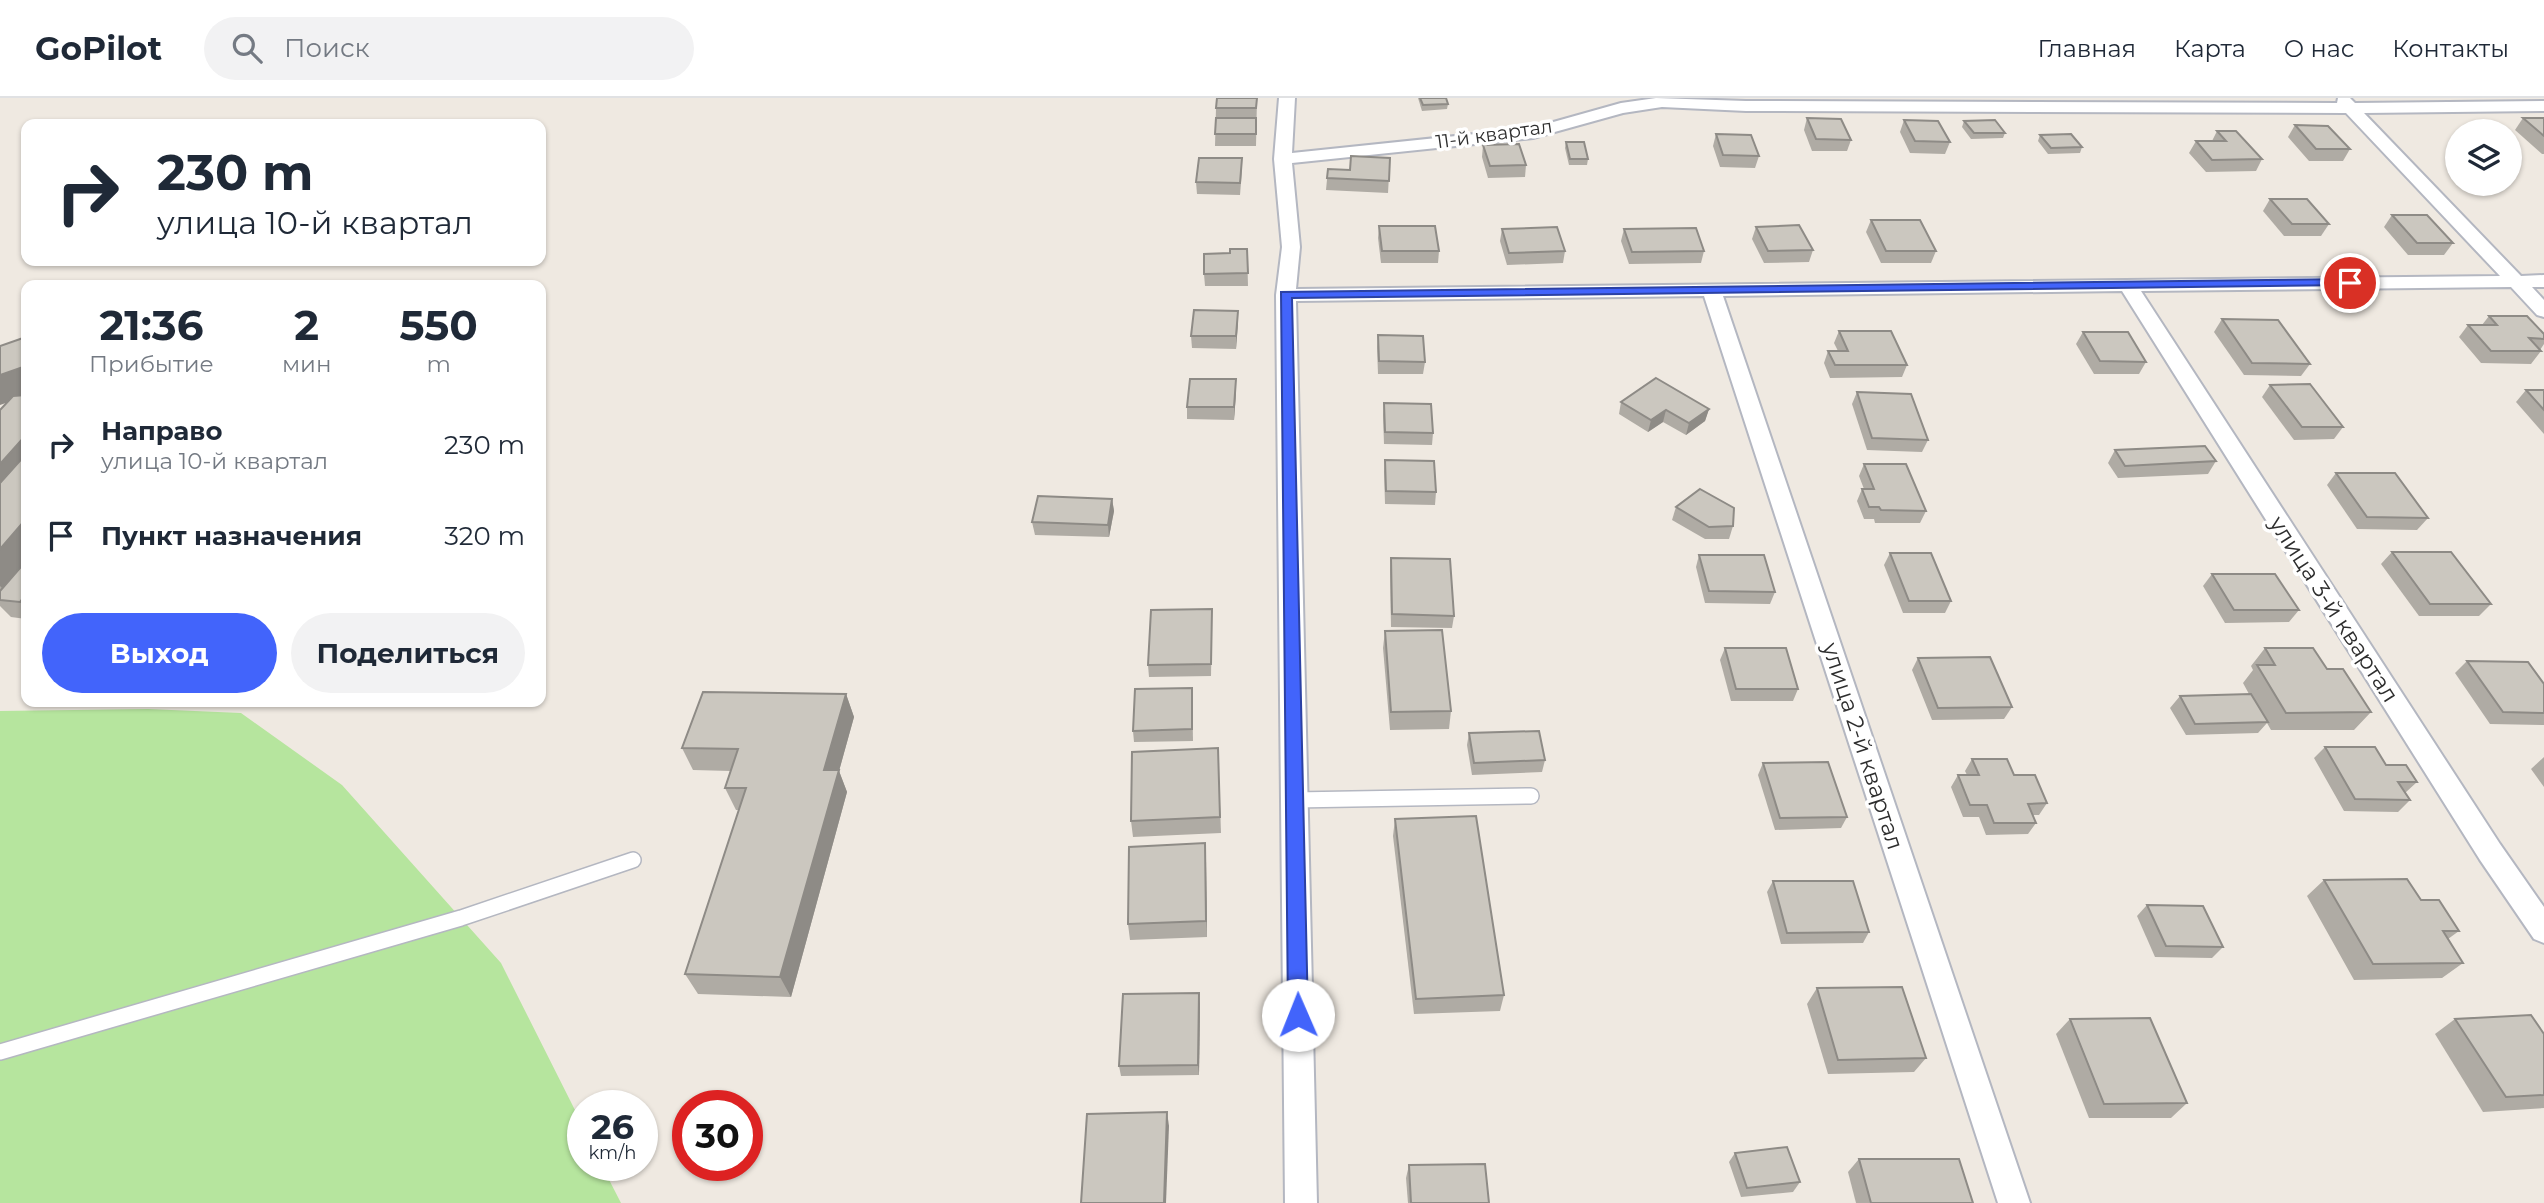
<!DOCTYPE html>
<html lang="ru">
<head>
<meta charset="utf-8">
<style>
  :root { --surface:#fff; --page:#f2f2f3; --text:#1f2937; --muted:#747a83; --line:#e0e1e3; --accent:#4264fb }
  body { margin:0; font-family:Montserrat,sans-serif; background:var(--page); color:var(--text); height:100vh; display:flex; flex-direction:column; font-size:26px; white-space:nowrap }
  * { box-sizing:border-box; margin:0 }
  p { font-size:23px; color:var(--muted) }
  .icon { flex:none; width:38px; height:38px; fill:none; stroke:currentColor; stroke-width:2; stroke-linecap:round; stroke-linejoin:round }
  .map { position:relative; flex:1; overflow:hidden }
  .panel { position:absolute; left:21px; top:182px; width:525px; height:427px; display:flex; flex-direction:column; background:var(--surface); border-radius:14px; box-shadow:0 2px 5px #0004 }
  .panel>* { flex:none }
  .hud { position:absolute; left:21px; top:21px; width:525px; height:147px; border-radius:14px; box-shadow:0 2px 5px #0004; background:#fff; color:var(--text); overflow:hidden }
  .buttons { position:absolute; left:2445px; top:21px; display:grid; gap:14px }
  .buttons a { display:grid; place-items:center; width:77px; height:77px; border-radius:50%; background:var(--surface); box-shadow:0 2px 5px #0004; font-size:35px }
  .speed { position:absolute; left:567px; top:992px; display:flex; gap:14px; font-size:35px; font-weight:700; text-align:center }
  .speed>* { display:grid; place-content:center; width:91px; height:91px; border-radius:50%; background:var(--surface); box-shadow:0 2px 5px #0004; line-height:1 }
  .speed small { font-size:18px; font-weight:400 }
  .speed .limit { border:10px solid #d22; background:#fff; color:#111 }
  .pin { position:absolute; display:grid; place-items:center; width:60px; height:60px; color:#fff; margin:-30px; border:4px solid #fff; border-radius:50%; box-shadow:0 2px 7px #0007 }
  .me { position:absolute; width:77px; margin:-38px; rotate:359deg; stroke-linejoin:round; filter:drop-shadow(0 0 5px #0008) }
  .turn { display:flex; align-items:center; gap:24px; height:147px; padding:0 21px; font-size:32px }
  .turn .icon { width:91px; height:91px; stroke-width:2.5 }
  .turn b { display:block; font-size:49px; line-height:60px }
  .eta { display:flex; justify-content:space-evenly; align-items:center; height:119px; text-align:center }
  .eta b { font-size:42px; font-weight:700; line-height:49px }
  .action { display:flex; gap:14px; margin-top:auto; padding:14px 21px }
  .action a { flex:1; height:80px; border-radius:42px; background:var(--accent); color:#fff; font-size:28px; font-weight:700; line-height:80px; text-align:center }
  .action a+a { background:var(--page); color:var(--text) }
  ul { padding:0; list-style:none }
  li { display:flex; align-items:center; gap:21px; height:91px; padding:0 21px }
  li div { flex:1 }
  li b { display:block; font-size:26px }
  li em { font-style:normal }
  header { display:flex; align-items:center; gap:42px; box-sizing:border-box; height:98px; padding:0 35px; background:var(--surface); border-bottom:2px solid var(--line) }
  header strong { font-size:33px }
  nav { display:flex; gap:38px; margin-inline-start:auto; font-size:24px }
  .search { width:490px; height:63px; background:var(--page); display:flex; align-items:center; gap:18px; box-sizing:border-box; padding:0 24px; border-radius:38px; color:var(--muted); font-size:26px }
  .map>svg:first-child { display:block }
</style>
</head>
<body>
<header>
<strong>GoPilot</strong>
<div class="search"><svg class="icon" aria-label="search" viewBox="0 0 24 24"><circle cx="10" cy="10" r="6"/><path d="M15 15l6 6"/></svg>Поиск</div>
<nav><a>Главная</a><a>Карта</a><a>О нас</a><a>Контакты</a></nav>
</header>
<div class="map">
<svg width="2544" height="1105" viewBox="0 0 2544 1105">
  <rect width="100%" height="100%" fill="#efe9e1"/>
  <!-- green -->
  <path fill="#b6e59e" d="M148,611L241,615L342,687L501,865L583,1028V1068H602L621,1105H0V613Z"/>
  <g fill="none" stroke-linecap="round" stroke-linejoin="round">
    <!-- lane casing -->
    <g stroke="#b4b7c1" stroke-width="18">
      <g id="lane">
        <path d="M1294,702L1531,698"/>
        <path d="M0,954L461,820L633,762"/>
      </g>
    </g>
    <!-- street casing -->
    <g stroke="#b4b7c1" stroke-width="4">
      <path id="street" d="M1279,0H1295L1292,55L1532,30L1621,5L1656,0L1746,3L2337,5L2338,0H2350L2355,5L2544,3V13L2364,15L2521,178L2544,177V189H2532L2544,202V219L2537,217L2511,189L2141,193L2500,746L2544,809V845L2534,841L2480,762L2122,193L1723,198L2030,1105H1998L1704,198L1296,203L1317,1105H1285L1276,197L1282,149L1274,61ZM1662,9L1746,13L2346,15L2500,178L1296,191L1300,149L1292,65L1533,40L1623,15Z"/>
    </g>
    <!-- lane -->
    <use href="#lane" stroke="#fff" stroke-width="15"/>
    <!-- street -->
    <use href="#street" fill="#fff" fill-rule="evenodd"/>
  </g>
  <!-- wall -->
  <g fill="#afaba4">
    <path d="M1257,0L1256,48H1215L1216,10Z"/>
    <path d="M1418,0H1446L1448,6L1447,11L1422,13Z"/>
    <path d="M1807,20L1851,42L1847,53H1812L1804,32Z"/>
    <path d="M2523,20H2544V56H2542L2515,32Z"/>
    <path d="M1904,22L1950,44L1945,56L1910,55L1900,34Z"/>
    <path d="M1964,23L2005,35L2003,40L1971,41L1962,29Z"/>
    <path d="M2295,27L2350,51L2343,63H2309L2288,39Z"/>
    <path d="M2217,33L2262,61L2256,73L2206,74L2189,55L2196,43H2212Z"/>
    <path d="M1716,36L1759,58L1755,70L1720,69L1713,48Z"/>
    <path d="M2040,37L2082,49L2080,55L2048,56L2038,43Z"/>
    <path d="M1566,44L1588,61L1587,67H1569L1565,50Z"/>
    <path d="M1483,47L1526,67L1525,79L1488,80L1482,59Z"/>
    <path d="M1390,60L1388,95L1326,92L1328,71L1350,72Z"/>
    <path d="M1242,72L1240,97L1197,96L1196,84Z"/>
    <path d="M2270,101L2329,126L2321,138H2284L2263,113Z"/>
    <path d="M2392,117L2453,145L2444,157H2408L2384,129Z"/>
    <path d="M1871,122L1936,153L1931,165H1881L1866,134Z"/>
    <path d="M1379,128L1439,153L1438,165H1381L1378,140Z"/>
    <path d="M1756,129L1813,152L1809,164L1764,165L1752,141Z"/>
    <path d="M1502,131L1565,153L1563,165L1507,167L1500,143Z"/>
    <path d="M1624,131L1704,153L1701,165L1629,166L1621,143Z"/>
    <path d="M1247,151L1248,188H1205L1204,176L1230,155Z"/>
    <path d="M1238,213L1236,251L1192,250L1191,238Z"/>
    <path d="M2489,218L2544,236V246L2540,252L2541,253L2531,266L2481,265L2459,239L2468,227H2482Z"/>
    <path d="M2222,221L2310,266L2301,278L2244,277L2214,234Z"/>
    <path d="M1839,233L1907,267L1902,279L1830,280L1824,265L1828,253H1838L1834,245Z"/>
    <path d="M2083,234L2146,264L2139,276H2094L2076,246Z"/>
    <path d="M1378,237L1425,264L1423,276H1378L1377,249Z"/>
    <path d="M26,239V521L11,519L0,508V312L7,304Z"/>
    <path d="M2270,287L2343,329L2334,341L2294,342L2262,299Z"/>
    <path d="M2526,292H2544V336L2516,304Z"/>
    <path d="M1236,293L1234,322L1187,321V309Z"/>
    <path d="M1857,294L1928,342L1922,354L1867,352L1852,306Z"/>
    <path d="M1621,304L1709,311L1705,323L1686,337L1663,324L1648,334L1619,316Z"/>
    <path d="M1384,305L1433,335L1432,347L1384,346L1383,317Z"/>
    <path d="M2115,352L2216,363L2208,376L2118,380L2108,365Z"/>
    <path d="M1385,362L1436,394L1435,407L1385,406L1384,374Z"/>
    <path d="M1864,366L1926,413L1920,425H1875L1874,421H1864L1857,403L1862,391H1864L1859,378Z"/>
    <path d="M2336,375L2428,420L2417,432L2357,431L2327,387Z"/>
    <path d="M1112,401L1114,413L1109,439L1035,437L1032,424Z"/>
    <path d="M1676,409L1733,428L1729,441H1705L1672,422Z"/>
    <path d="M2392,454L2491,506L2479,518H2419L2381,466Z"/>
    <path d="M1890,455L1951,503L1945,515H1903L1884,467Z"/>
    <path d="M1699,457L1775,494L1770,506L1705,505L1696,469Z"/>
    <path d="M1391,460L1454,518L1452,530L1391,529L1390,472Z"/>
    <path d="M2212,476L2299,512L2289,524L2225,525L2203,488Z"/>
    <path d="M1212,523L1211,578L1149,579L1148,567Z"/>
    <path d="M1385,533L1451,613L1449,631L1390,632L1383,550Z"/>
    <path d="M1725,550L1798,591L1793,603H1731L1720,562Z"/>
    <path d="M2265,550L2327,571L2371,614L2354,632H2271L2267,625L2258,635L2186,637L2170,610L2180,598L2249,596L2243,585L2253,572L2251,568Z"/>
    <path d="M1918,560L2012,609L2004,621L1932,622L1912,572Z"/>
    <path d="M2467,563L2544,586V627L2490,626L2455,575Z"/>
    <path d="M1192,590L1193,643L1134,644L1133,633Z"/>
    <path d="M846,596L854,619L839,673L847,694L791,899L698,896L685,876L739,712H736L725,690L731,673L693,672L682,650Z"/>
    <path d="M1469,635L1545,662L1542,674L1472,677L1467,647Z"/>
    <path d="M2325,649L2386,667L2417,684L2405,695L2410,702L2398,714L2344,713L2314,660Z"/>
    <path d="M1218,650L1221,735L1133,739L1131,723Z"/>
    <path d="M2544,659V689L2531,671Z"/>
    <path d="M1972,661L2014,677L2047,705L2039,717H2033L2036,725L2028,736L1986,737L1979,719H1963L1951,689L1958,677H1967L1965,673Z"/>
    <path d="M1763,665L1847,719L1841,730L1775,732L1758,677Z"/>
    <path d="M1395,721L1504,897L1500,913L1414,916L1393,738Z"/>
    <path d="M1205,745L1207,839L1130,842L1128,826Z"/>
    <path d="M2324,782L2421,802L2459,833L2448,841L2463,865L2442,880L2354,882L2307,798Z"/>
    <path d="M1773,783L1869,834L1863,845L1781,846L1767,794Z"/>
    <path d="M2147,807L2223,849L2212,860L2155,859L2137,818Z"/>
    <path d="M1817,890L1926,960L1914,974L1828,976L1807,906Z"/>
    <path d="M1200,905L1199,977L1121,978L1119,968Z"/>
    <path d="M2070,921L2187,1005L2171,1020H2089L2056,936Z"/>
    <path d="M2455,921L2544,936V1010L2483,1014L2435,936Z"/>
    <path d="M1735,1055L1800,1084L1793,1094L1741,1099L1729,1064Z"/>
    <path d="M1859,1061L1973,1105H1856L1848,1074Z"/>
    <path d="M1409,1067L1489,1105H1408L1406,1080Z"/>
  </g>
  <!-- shaded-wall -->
  <g fill="#8e8b86">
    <path d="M1238,213V225L1236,251V238Z"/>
    <path d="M26,268V298L0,307V277Z"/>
    <path d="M1236,281V293L1234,322V309Z"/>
    <path d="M1709,311L1705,323L1686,337L1689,325Z"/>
    <path d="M1666,312L1663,324L1648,334L1651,322Z"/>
    <path d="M26,337V373L0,402V366Z"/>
    <path d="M1112,401L1114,413L1109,439L1108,427Z"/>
    <path d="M26,421V470L6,494L0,488V451Z"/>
    <path d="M26,496V511L20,504Z"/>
    <path d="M846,596L854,619L839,673L847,694L791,899L780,879L824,672Z"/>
    <path d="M1205,745L1206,762L1207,839L1206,823Z"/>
    <path d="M1199,895L1200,905L1199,977L1198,967Z"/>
    <path d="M1167,1014L1169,1028L1166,1105H1164Z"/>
  </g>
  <!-- building -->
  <g fill="#cbc7bf" stroke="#8e8b86" stroke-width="2">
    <path d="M1217,0H1257L1256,10H1216Z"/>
    <path d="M1420,0H1446L1448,6L1423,7Z"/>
    <path d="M1216,20H1256V36H1215Z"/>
    <path d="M1807,20L1841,21L1851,42L1816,41Z"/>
    <path d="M2523,20H2544V38Z"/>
    <path d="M1904,22L1938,23L1950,44L1915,43Z"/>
    <path d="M1995,22L2005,35H1974L1964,23Z"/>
    <path d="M2295,27L2328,28L2350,51H2316Z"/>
    <path d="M2217,33H2236L2262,61L2212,62L2196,43H2226Z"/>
    <path d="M1716,36L1751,37L1759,58L1723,57Z"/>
    <path d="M2071,36L2082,49L2051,50L2040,37Z"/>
    <path d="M1566,44H1584L1588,61H1570Z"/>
    <path d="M1519,46L1526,67L1490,68L1483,47Z"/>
    <path d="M1351,58L1390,60L1389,83L1327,80L1328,71L1350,72Z"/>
    <path d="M1199,60H1242L1240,85L1196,84Z"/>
    <path d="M2270,101H2307L2329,126H2292Z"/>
    <path d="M2392,117H2427L2453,145H2417Z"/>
    <path d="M1871,122H1920L1936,153H1886Z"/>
    <path d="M1799,127L1813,152L1768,153L1756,129Z"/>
    <path d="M1379,128H1435L1439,153H1382Z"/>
    <path d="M1557,129L1565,153L1509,155L1502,131Z"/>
    <path d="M1696,130L1704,153L1632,154L1624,131Z"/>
    <path d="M1230,151H1247L1248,175L1204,176V156L1230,155Z"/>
    <path d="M1194,212L1238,213L1236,238H1191Z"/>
    <path d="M2489,218H2527L2544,236V241L2529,240L2541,253H2491L2468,227H2497Z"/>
    <path d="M2222,221L2278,222L2310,266L2252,265Z"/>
    <path d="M1839,233H1891L1907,267H1835L1828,253H1848Z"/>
    <path d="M2083,234H2128L2146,264L2100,263Z"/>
    <path d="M1378,237L1423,238L1425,264L1379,263Z"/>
    <path d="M26,239V268L0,277V248Z"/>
    <path d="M1656,280L1709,311L1689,325L1666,312L1651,322L1621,304Z"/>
    <path d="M1190,281H1236L1234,309H1187Z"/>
    <path d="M2310,286L2343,329H2302L2270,287Z"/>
    <path d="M2526,292H2544V312Z"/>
    <path d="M1857,294L1911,296L1928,342L1872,340Z"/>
    <path d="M26,297V337L0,366V312L13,298Z"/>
    <path d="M1384,305L1431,306L1433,335L1385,334Z"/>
    <path d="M2205,348L2216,363L2125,368L2115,352Z"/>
    <path d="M26,356V421L0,451V385Z"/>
    <path d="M1385,362L1434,363L1436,394L1386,393Z"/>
    <path d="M1864,366H1906L1926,413L1881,412L1879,409H1869L1862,391H1874Z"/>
    <path d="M2336,375H2395L2428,420L2367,419Z"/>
    <path d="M1700,391L1734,410L1733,428L1709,429L1676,409Z"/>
    <path d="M1038,398L1112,401L1108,427L1032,424Z"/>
    <path d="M2392,454H2451L2491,506H2430Z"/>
    <path d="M1890,455H1931L1951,503H1909Z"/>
    <path d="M1699,457H1764L1775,494L1709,493Z"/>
    <path d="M1391,460L1450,461L1454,518L1392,516Z"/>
    <path d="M26,463V496L20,504L0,502V493Z"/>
    <path d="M2212,476H2275L2299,512H2234Z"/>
    <path d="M1212,511L1211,566L1148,567L1151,512Z"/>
    <path d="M1442,532L1451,613L1391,614L1385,533Z"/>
    <path d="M1725,550H1786L1798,591H1736Z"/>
    <path d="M2265,550H2313L2327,571H2343L2371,614L2286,615L2257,567H2275Z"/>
    <path d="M1990,559L2012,609L1938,610L1918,560Z"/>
    <path d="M2467,563L2528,564L2544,586V615L2503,614Z"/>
    <path d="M1192,590V631L1133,633L1135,591Z"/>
    <path d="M703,594L846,596L824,672H839L780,879L685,876L746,690H725L738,651L682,650Z"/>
    <path d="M2251,596L2268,624L2195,626L2180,598Z"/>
    <path d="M1539,633L1545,662L1474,665L1469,635Z"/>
    <path d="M2325,649H2375L2386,667H2406L2417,684H2398L2410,702L2355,701Z"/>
    <path d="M1218,650L1220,719L1131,723L1132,654Z"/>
    <path d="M1972,661H2007L2014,677H2035L2047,705L2028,706L2036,725H1994L1987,707H1970L1958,677H1979Z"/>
    <path d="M1828,664L1847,719L1780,720L1763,665Z"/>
    <path d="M1476,718L1504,897L1416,901L1395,721Z"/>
    <path d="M1205,745L1206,823L1128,826L1129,749Z"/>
    <path d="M2407,781L2421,802H2439L2459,833H2443L2463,865L2373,866L2324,782Z"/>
    <path d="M1773,783H1853L1869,834L1787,835Z"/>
    <path d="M2147,807L2203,808L2223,849L2166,848Z"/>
    <path d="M1902,889L1926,960L1838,962L1817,890Z"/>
    <path d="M1199,895L1198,967L1119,968L1123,896Z"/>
    <path d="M2531,917L2544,936V997L2506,999L2455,921Z"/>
    <path d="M2150,920L2187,1005L2104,1006L2070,921Z"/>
    <path d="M1167,1014L1164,1105H1081L1087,1016Z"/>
    <path d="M1787,1049L1800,1084L1747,1090L1735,1055Z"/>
    <path d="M1859,1061H1959L1973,1105H1871Z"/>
    <path d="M1485,1066L1489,1105H1411L1409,1067Z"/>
  </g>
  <!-- route -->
  <path fill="#4264fb" stroke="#2b41a3" stroke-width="2" d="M2350,181L2354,182V187L1292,200L1308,917L1305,923L1298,926L1291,923L1288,917L1281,194Z"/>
  <g text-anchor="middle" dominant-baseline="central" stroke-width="7" stroke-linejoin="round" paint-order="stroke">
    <!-- far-street labels -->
    <g font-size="19" fill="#2e2e2e" stroke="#fff">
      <text transform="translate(1494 36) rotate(-8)">11-й квартал</text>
    </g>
    <!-- street labels -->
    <g font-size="23" fill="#2e2e2e" stroke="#fff">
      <text transform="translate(2334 511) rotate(57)">улица 3-й квартал</text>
      <text transform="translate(1863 648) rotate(72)">улица 2-й квартал</text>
    </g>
  </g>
</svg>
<div class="buttons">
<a><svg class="icon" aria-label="layers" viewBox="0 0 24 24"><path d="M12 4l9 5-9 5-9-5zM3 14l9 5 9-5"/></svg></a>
</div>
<div class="speed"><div>26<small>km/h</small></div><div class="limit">30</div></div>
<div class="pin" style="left:2350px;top:185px;background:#d93025"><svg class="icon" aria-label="arrive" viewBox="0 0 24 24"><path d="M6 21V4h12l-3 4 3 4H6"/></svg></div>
<svg class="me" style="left:1298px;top:917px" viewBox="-20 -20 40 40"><circle r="19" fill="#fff"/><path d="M0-13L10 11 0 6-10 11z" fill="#4264fb"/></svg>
<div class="hud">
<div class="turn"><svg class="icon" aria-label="right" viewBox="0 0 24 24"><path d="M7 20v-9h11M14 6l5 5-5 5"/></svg><div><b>230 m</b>улица 10-й квартал</div></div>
</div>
<section class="panel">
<div class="eta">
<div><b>21:36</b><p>Прибытие</p></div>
<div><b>2</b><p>мин</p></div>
<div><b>550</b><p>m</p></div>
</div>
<ul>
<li><svg class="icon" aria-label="right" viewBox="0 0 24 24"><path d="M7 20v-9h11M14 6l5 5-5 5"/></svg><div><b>Направо</b><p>улица 10-й квартал</p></div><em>230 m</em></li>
<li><svg class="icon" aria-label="arrive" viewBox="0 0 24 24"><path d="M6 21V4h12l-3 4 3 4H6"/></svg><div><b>Пункт назначения</b></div><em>320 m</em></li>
</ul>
<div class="action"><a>Выход</a><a>Поделиться</a></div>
</section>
</div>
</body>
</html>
